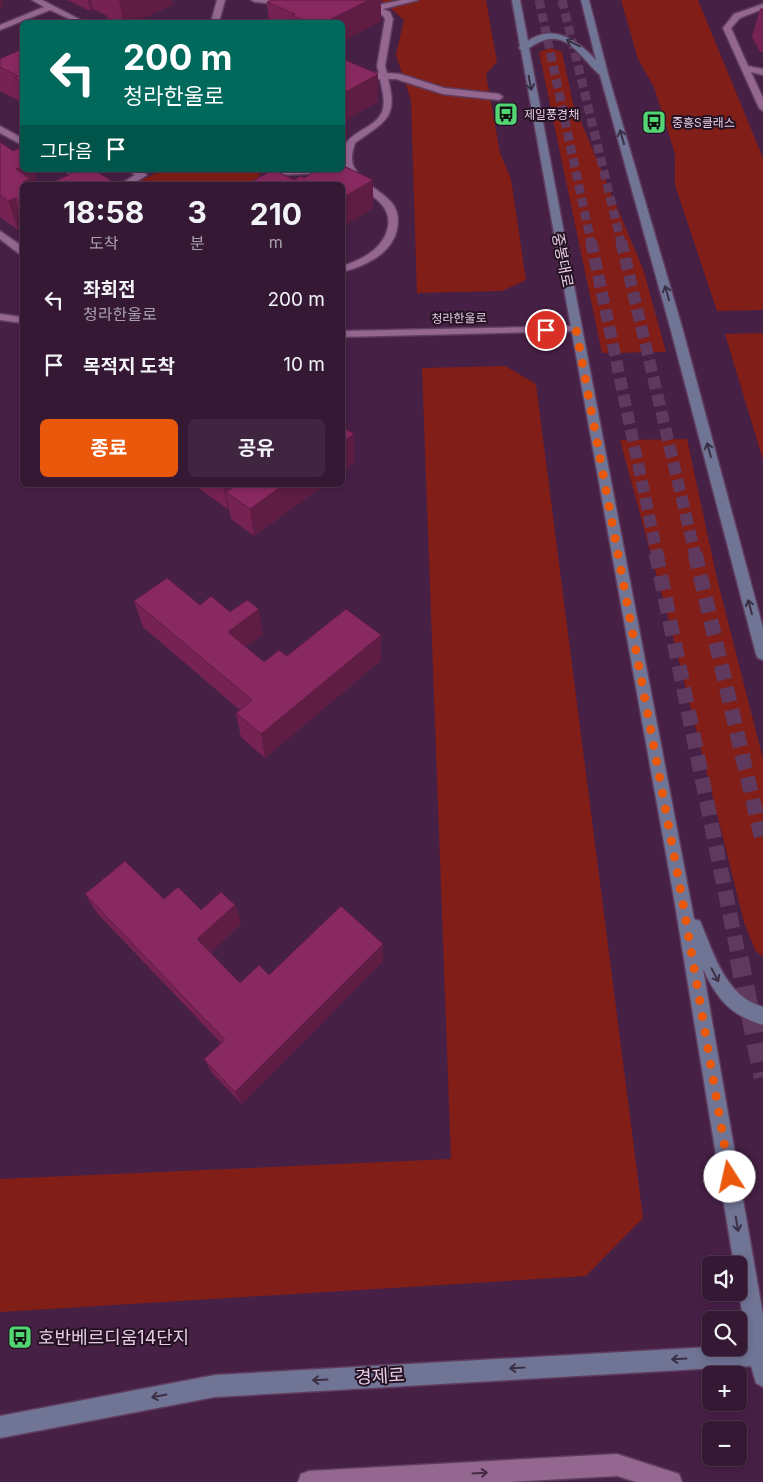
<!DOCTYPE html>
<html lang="ko">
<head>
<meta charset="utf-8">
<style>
  :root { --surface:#351834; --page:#402540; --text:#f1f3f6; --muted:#aaa0ac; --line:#4f374f; --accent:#ea580c }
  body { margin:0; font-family:Inter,"Noto Sans KR",sans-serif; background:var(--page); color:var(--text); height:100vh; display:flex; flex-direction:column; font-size:19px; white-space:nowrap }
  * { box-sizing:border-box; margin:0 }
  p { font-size:16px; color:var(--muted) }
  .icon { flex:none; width:28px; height:28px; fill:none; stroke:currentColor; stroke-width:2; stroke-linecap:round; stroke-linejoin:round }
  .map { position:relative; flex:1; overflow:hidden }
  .panel { position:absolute; left:20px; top:182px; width:325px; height:305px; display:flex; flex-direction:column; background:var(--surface); border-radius:8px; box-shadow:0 2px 8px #0003,0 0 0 1px var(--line) }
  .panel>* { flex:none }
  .hud { position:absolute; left:20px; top:20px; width:325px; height:152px; border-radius:8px; box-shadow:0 2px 8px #0003,0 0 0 1px var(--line); background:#00695c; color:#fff; overflow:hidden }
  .fabs { position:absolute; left:702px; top:1256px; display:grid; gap:10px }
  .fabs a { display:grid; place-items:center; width:45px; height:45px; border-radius:8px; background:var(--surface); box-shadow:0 2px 8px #0003,0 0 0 1px var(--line); font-size:25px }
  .pin { position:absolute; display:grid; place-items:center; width:42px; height:42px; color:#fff; margin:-21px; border:2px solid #fff; border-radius:50%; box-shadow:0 1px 5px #0007 }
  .me { position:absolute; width:55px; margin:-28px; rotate:350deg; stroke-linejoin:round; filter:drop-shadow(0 0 4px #0008) }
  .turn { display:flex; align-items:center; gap:18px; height:105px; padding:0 20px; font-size:22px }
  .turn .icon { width:65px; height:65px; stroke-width:2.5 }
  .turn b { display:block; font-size:35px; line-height:42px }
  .then { display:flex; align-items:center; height:48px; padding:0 20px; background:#0003; gap:10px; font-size:19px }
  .eta { display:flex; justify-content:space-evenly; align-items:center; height:85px; text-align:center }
  .eta b { font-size:30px; font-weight:700; line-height:35px }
  .action { display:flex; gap:10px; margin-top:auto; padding:10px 20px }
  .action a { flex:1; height:58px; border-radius:8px; background:var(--accent); color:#fff; font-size:20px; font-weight:700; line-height:58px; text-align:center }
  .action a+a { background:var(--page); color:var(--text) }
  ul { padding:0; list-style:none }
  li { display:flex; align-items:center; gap:15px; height:65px; padding:0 20px }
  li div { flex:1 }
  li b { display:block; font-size:19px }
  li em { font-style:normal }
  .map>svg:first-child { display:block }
</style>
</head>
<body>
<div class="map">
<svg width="763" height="1482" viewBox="0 0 763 1482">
  <rect width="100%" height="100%" fill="#472046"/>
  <!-- green -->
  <g fill="#811e17">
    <path d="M381,0H486L497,62L486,74L500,153L511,179L526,280L502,291L417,293L411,100L396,55L404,20Z"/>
    <path d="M621,0H698L763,158V310L717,311L675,185V154L654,87L638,59Z"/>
    <path d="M551,48L562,52L573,103L643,269L666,352L602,353L539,52Z"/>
    <path d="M162,170H260C260,177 258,181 253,185L134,184Z"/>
    <path d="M763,333V460L725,334Z"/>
    <path d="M505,366L536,384L643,1218L586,1276L0,1312V1179L451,1159L422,368Z"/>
    <path d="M687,439L717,579L763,759V957L755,950L744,922L669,621L620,440Z"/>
  </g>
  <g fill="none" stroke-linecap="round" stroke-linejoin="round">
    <!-- secondary-tunnel-far3 -->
    <g stroke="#5f3a5e" stroke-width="9" stroke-dasharray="9 4.5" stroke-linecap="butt">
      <path d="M539,0L591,242"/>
      <path d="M562,0L621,242"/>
    </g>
    <!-- secondary-tunnel-far2 -->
    <g stroke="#5f3a5e" stroke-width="12" stroke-dasharray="12 5.5" stroke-linecap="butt">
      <path d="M591,241L657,554"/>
      <path d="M621,241L695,554"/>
    </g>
    <!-- secondary-tunnel-far1 -->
    <g stroke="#5f3a5e" stroke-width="15" stroke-dasharray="15 8" stroke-linecap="butt">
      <path d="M656,553L739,959"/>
      <path d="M695,553L763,844"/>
    </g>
    <!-- secondary-tunnel -->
    <path stroke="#5f3a5e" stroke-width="19" stroke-dasharray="19 10" stroke-linecap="butt" d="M739,958L763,1077"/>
    <!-- lane casing -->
    <g stroke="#603d5f" stroke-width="3">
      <g id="lane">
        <path d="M32,0H42L85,22H76L50,10L0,30V25L44,7Z"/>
        <path d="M217,0H225L219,22H211Z"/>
        <path d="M251,0H280L291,3L287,5L255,2Z"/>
        <path d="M402,0H418L383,9L390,12L393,19L385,66L387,73L400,74L444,88L499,94L503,97L499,100L443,94L396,79H388C399,119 384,122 355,143C352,152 350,161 355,169C363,184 381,190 392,203C398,211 399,219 397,229C392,254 365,266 342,272V266C359,261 377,252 385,236C404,193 340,193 342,156C344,130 374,131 382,112C386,102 382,89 380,79H342V73H379L377,66L385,19C381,10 368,10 359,8V4L373,6Z"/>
        <path d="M763,4V9L740,18L731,28L748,66L763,69V75L751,72L763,98V111L759,108L723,28L734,14Z"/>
        <path d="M0,126L22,138V145L0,133Z"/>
        <path d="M63,170H75L102,185H90Z"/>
        <path d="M128,170H140L147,175L131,185H119L135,175Z"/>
        <path d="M276,170H328L323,173L279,175L276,174Z"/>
        <path d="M0,231L22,246V254L18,253L0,239Z"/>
        <path d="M617,1454L679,1474L682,1482H636L617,1476L508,1482H298L301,1474L309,1471Z"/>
      </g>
    </g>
    <!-- street casing -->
    <g stroke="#603d5f" stroke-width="3">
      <g id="street">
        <path d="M0,314L22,317V323L0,320Z"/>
        <path d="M576,326L580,327L582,329L580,331L342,337V331Z"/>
      </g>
    </g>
    <!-- secondary casing -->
    <g stroke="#603d5f" stroke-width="3">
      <path id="secondary" d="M512,0H520L528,41C554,23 578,41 596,60L581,0H589L609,78L682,327L763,628V660L758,658L756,654L670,327L600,75C577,54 564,23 529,48L694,919L700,921C714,954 725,996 763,1007V1025C730,1015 717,999 703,969L763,1315V1387L756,1383L751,1366L215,1397L0,1438V1416L215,1375L711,1347L739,1348V1346L747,1345L739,1292V1265H734L674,898L521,50L519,48L520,46Z"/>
    </g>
    <!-- lane -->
    <use href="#lane" fill="#936790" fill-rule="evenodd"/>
    <!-- street -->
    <use href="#street" fill="#936790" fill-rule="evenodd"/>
    <!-- secondary -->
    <use href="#secondary" fill="#707495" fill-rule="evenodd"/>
  </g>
  <!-- wall -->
  <g fill="#762353">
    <path d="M67,0H172L173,5L134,22H114L108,20L107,16L93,9L90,11Z"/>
    <path d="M381,0V21L342,42V22H269L267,2Z"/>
    <path d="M760,9H763V52H760L752,37Z"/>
    <path d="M22,49V106L21,102L0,91V59Z"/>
    <path d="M0,142L37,182L34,183V185H22V228L18,230L0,217Z"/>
    <path d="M194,485H324L254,536L231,519L229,508L228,509Z"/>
    <path d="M134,601L200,605L230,612L263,634L246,647L264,662L381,635V660L265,758L241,737L236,713L240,710L143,627Z"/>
    <path d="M85,894L201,910L235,905L241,924L210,952L240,983L269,975L383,961L242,1104L212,1073L204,1059L221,1043L97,913Z"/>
  </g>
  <!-- shaded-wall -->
  <g fill="#601d44">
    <path d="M0,0H2L4,6L0,8Z"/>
    <path d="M88,0H91L93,9L90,11Z"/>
    <path d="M119,0H172L173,5L134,22H123Z"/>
    <path d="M369,0H381V21L342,42V22H325Z"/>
    <path d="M378,74V102L342,123V94Z"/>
    <path d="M22,156V170H34L37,182L34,183V185H22L16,169L19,158Z"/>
    <path d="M373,180V209L342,227V198Z"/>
    <path d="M15,198L22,221V228L18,230L8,201Z"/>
    <path d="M354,434V463L342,471V442Z"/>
    <path d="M223,485H234L237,499L226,492L229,508L228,509Z"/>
    <path d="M283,485H324L254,536L250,509Z"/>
    <path d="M259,609L263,634L233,657L228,632Z"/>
    <path d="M381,635V660L265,758L261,734Z"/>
    <path d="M235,905L241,924L204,957L197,939Z"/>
    <path d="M383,944V961L242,1104L235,1092Z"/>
  </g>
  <!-- building -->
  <g fill="#892961" stroke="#601d44">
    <path d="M271,0H369L325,22H301L305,21L292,15L295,14L267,2Z"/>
    <path d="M760,9H763V15Z"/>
    <path d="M22,49V82L14,78L18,76L0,67V59Z"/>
    <path d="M342,59H343L378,74L342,94Z"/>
    <path d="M0,142L13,151L20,148L22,149V156L19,158L22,160V166L16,169L30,179L23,182L27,185H22V203L15,198L8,201L0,195Z"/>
    <path d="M342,165L373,180L342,198V185H245L273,170H275L294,180L301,176L304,178L318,170H342Z"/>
    <path d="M79,170H94L118,185H47Z"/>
    <path d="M342,427L354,434L342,442Z"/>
    <path d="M236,485H283L250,509L226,492Z"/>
    <path d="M167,578L200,605L211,596L230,612L247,600L259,609L228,632L264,662L279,650L287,656L346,609L381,635L261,734L236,713L252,700L134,601Z"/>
    <path d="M125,861L164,899L178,887L201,910L221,892L235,905L197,939L240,983L259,965L269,975L341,906L383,944L235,1092L204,1059L225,1040L85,894Z"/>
  </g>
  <!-- one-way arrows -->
  <defs><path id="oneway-shaft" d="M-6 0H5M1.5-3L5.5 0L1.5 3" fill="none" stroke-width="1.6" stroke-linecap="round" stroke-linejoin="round" transform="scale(1.25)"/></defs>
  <g stroke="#3b2f45">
    <use href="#oneway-shaft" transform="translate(573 43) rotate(-153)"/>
    <use href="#oneway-shaft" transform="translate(530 83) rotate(79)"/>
    <use href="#oneway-shaft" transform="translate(622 137) rotate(-106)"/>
    <use href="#oneway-shaft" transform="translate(667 293) rotate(-106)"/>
    <use href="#oneway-shaft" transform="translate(709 450) rotate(-105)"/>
    <use href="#oneway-shaft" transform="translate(750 607) rotate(-105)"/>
    <use href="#oneway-shaft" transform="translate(715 975) rotate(62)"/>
    <use href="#oneway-shaft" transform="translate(737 1224) rotate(80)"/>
    <use href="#oneway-shaft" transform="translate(679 1359) rotate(177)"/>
    <use href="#oneway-shaft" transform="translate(517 1368) rotate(177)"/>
    <use href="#oneway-shaft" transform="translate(320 1380) rotate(177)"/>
    <use href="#oneway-shaft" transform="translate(159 1396) rotate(169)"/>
  </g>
  <use stroke="#452c44" href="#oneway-shaft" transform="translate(480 1473) rotate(-3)"/>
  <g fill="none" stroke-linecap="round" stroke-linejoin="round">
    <!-- route -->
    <path stroke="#ea580c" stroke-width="9" stroke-dasharray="0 16.2" d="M546,330L576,329L682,898L730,1177"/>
  </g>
  <!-- icons -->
  <defs>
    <g id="bus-square" transform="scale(1.25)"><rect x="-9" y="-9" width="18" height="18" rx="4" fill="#52d673" stroke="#241223"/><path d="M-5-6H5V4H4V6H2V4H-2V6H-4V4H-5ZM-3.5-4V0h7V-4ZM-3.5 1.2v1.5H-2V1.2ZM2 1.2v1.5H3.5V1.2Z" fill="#111"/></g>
  </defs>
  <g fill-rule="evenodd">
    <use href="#bus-square" x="506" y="114"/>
    <use href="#bus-square" x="654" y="122"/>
    <use href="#bus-square" x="20" y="1337"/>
  </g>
  <g text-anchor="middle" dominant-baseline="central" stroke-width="4" stroke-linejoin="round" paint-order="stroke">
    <!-- far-poi labels -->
    <g font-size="12" fill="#e5cce3" stroke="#241223" text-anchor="start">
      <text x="524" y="114">제일풍경채</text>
      <text x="672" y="122">중흥S클래스</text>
    </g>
    <!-- far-street labels -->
    <g font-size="12" fill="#e5cce3" stroke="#241223">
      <text transform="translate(459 318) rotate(-1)">청라한울로</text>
    </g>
    <!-- street labels -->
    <g font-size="15" fill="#e5cce3" stroke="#241223">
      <text transform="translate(563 260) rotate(79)">중봉대로</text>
    </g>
    <!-- near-poi labels -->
    <g font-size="18" fill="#e5cce3" stroke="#241223" text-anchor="start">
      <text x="38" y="1337">호반베르디움14단지</text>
    </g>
    <!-- near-street labels -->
    <g font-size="18" fill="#e5cce3" stroke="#241223">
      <text transform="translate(380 1376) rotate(-3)">경제로</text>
    </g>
  </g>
</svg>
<div class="fabs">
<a><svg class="icon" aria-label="sound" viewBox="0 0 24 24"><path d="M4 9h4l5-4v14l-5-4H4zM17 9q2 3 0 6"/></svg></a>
<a><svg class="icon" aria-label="search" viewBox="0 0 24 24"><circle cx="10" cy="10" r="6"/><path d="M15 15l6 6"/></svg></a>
<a>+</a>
<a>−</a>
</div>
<div class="pin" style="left:546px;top:330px;background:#d93025"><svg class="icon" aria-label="arrive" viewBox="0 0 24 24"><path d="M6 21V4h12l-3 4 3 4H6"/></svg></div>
<svg class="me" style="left:730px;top:1177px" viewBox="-20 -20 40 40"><circle r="19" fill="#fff"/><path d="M0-13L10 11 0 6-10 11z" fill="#ea580c"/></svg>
<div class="hud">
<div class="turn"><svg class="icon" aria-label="left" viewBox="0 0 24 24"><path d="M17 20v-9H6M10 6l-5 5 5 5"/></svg><div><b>200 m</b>청라한울로</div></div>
<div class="then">그다음<svg class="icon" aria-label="arrive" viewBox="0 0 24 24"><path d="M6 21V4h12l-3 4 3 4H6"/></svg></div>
</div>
<section class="panel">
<div class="eta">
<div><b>18:58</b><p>도착</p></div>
<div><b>3</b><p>분</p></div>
<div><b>210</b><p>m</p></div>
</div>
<ul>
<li><svg class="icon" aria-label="left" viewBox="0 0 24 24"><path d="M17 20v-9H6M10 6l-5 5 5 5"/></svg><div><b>좌회전</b><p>청라한울로</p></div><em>200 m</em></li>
<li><svg class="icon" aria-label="arrive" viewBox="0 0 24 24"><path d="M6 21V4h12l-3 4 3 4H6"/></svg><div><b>목적지 도착</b></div><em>10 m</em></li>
</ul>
<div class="action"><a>종료</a><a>공유</a></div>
</section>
</div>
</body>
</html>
